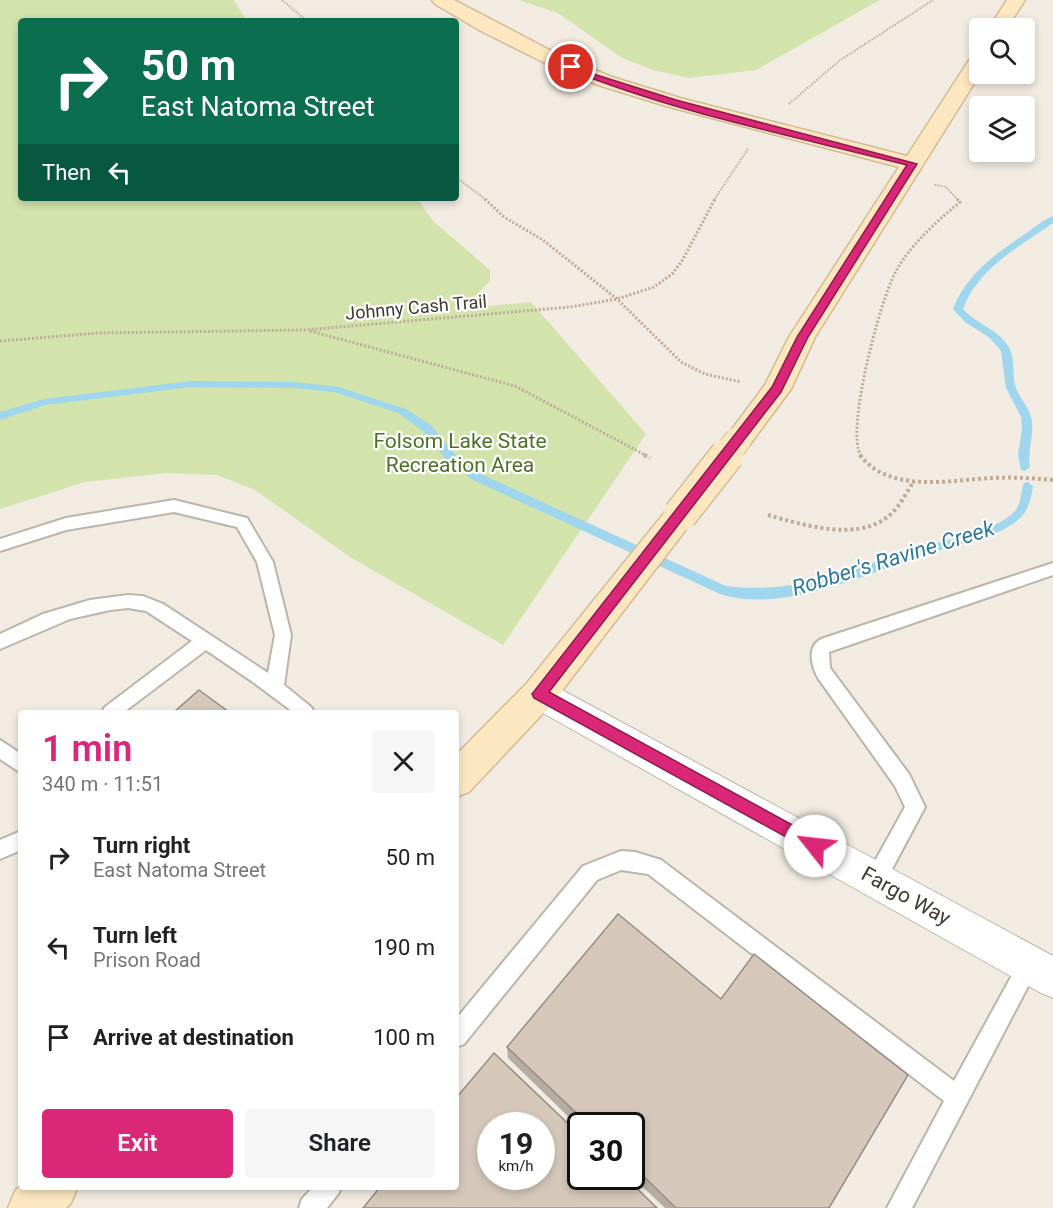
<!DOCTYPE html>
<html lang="en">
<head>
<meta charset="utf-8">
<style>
  :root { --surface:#fff; --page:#f6f6f6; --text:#202124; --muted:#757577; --accent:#db2777 }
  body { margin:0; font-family:Roboto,sans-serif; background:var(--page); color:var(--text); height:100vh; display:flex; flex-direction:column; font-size:22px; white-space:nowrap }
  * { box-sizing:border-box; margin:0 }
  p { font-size:20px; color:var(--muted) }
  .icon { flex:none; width:33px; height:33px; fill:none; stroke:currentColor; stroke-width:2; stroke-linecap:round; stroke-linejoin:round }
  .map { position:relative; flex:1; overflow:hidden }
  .side { position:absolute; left:18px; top:710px; width:441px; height:480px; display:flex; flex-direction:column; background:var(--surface); border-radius:6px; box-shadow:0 3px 9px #0003 }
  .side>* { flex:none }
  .top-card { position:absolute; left:18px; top:18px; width:441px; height:183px; border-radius:6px; box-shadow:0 3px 9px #0003; background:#0b6e4f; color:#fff; overflow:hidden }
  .buttons { position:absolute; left:969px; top:18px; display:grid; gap:12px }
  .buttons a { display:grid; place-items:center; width:66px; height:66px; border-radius:6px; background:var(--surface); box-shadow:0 3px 9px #0003; font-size:30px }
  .speed { position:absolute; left:477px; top:1112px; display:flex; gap:12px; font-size:30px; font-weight:700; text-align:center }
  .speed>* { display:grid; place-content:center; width:78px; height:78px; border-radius:50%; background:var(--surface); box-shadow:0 3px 9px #0003; line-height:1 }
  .speed small { font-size:15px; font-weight:400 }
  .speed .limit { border:3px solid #111; border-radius:9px; background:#fff; color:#111 }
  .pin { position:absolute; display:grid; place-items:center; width:51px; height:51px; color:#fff; margin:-26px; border:3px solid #fff; border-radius:50%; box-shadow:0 2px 6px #0007 }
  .me { position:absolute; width:66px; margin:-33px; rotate:299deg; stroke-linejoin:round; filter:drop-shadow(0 0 4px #0008) }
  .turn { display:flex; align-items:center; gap:21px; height:126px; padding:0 24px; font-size:27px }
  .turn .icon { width:78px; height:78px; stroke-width:2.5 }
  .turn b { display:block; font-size:42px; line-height:51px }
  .then { display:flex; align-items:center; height:57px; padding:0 24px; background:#0003; gap:12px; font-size:22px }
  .round { display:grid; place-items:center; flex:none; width:63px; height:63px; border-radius:6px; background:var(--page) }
  .head { display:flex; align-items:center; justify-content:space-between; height:102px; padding:0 24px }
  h1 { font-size:36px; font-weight:600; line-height:45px; color:var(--accent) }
  .cta { display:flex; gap:12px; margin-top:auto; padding:12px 24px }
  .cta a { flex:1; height:69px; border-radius:6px; background:var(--accent); color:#fff; font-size:24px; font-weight:600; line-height:69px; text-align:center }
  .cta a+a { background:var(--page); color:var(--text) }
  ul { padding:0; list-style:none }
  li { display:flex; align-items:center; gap:18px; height:90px; padding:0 24px }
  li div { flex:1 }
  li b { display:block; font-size:22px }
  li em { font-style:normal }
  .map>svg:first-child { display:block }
</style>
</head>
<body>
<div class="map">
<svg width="1053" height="1208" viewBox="0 0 1053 1208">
  <rect width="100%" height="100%" fill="#f1ebe2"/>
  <!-- green -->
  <g fill="#d2e4ac">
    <path d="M0,0H234L247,21H21V198H417L433,221L490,270V281L473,298L467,308L531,302L646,434L503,645L350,557L255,490L217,475L166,473L85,482L0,509Z"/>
    <path d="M519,0H880L756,70L689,78L653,70L622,58L558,13Z"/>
  </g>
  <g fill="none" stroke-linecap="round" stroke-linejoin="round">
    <!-- stream -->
    <g fill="#9fd6ed" fill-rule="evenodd">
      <path d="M1053,216V223C1019,247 978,268 963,309C975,323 995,328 1006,343C1017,357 1011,372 1016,388C1020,399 1030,408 1032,421C1034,437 1027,451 1030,467L1025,471L1021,470L1018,454L1022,430L1021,417L1006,388L1001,351L990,338L965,322L953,309C966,275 995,254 1025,234C1034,228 1043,220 1053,216Z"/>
      <path d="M191,381L294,382L339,387L406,409L431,425L457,457L481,474L726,586C800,595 850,569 918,548C949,538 988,535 1013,513C1022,505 1020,493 1024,483L1028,482L1033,486C1029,514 1021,521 996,533C971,542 946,548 921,556C863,575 781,614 720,594L473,480L449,463L423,431L398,413L334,392L294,388L191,387L45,405L0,420V412L44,399Z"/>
    </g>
    <!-- lane casing -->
    <g stroke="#beb4a9" stroke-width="4">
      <g id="lane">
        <path d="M174,500L247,518L273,562L291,635L284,685L311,707L314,712H293L253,682L206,650L124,712H102L105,707L192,641L146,611L128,608L110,610L70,619L0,649V634L43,614L90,600L128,595L143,596L163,604L268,673L275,635L257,562L237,527L174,512L66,530L0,551V539L66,518Z"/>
        <path d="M1053,563V575L829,652L830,668L909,774L925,807L883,886L876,889L869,886L866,879L869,872L905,807L895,786L818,678C811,665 806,644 824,638Z"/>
        <path d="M0,740L21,754V773L0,759Z"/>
        <path d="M21,831V850L0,859V840Z"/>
        <path d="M621,851L635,852L661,860L954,1081L1022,957L1029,953L1036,957L1040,964L1036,971L912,1208H887L944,1101L648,874L621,870L597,880L464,1044L456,1047V1019L583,866Z"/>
        <path d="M314,1186H342L338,1194L327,1208H299L302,1199Z"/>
      </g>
    </g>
    <!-- street casing -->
    <g stroke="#beb4a9" stroke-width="2">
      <path id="street" d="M539,680L551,684L1053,956V998L1039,992L527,704L522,694L527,684Z"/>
    </g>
    <!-- secondary casing -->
    <g stroke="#d3bb95" stroke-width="3">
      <g id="secondary">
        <path d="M432,0H454L561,56L612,77L680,98L907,156L973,54L980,52V74L815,337L791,389L748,447L738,450L728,447L724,440L765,385L789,337L899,167L666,106L598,85L547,64L481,31L435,4Z"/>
        <path d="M1007,0H1025L1007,28H989Z"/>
        <path d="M680,504L691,507L695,515L691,523L551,705L469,792L456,797V755L527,683L669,507Z"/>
        <path d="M21,1185V1186H78L71,1203L66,1208H8L15,1191Z"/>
      </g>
    </g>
    <!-- path-far2 -->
    <g stroke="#bdab97" stroke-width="2" stroke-dasharray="1.5 1.5" stroke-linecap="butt">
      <path d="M282,0L307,21"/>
      <path d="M789,104L839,61L933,0"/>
      <path d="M456,177L486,200"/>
      <path d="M935,185L946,187L958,200"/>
      <path d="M714,200L748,149"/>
    </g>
    <!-- path-far1 -->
    <g stroke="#bdab97" stroke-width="3" stroke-dasharray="2 2" stroke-linecap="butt">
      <path d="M485,199L504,217L543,240L617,299L681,362L705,374L741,382"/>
      <path d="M310,331L515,386L647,456"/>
      <path d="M0,341L98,333L305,330L570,307L617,299L654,287L672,274L682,261L715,199"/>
      <path d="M861,456C845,431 880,301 895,273C910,245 936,222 960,202L957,199"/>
    </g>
    <!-- path -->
    <g stroke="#bdab97" stroke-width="4" stroke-dasharray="3 3" stroke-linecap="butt">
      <path d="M644,455L650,458"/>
      <path d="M860,455C889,494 951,480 992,478C1013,477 1033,478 1053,480"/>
      <path d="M768,515C804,525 862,544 893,512C902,503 907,491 914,481"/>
    </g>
    <!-- lane -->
    <use href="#lane" fill="#fff" fill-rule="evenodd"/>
    <!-- street -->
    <use href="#street" fill="#fff" fill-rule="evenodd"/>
    <!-- secondary -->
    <use href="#secondary" fill="#fce7c1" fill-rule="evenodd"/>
    <!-- secondary-bridge-far1 casing -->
    <g stroke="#d3bb95" stroke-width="28" stroke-linecap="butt">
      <path id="secondary-bridge-far1" d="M725,456L738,440"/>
    </g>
    <!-- secondary-bridge casing -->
    <g stroke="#d3bb95" stroke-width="36" stroke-linecap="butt">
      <path id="secondary-bridge" d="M680,515L727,455"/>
    </g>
    <!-- secondary-bridge-far1 -->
    <use href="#secondary-bridge-far1" stroke="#fce7c1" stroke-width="26"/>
    <!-- secondary-bridge -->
    <use href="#secondary-bridge" stroke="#fce7c1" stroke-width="33"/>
  </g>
  <!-- wall -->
  <path fill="#b7aca1" d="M507,1047L829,1208H665L631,1176L632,1125H580V1128L508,1058Z"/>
  <!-- building -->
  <g fill="#d5c8bb" stroke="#958c83" stroke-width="1.5" fill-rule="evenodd">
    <path d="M199,690L229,712H174Z"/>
    <path d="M618,914L721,999L754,954L908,1075L829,1208H676L632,1165V1125H589L507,1047Z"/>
    <path d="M494,1053L580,1135V1176H624L657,1208H363L381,1186H456V1098ZM490,1125H542V1176H490Z"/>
  </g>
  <!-- route -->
  <path fill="#db2777" stroke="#8e194d" stroke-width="1.5" d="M568,66L676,100L917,164L808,337L781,392L549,692L820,840L823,846L820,851L815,853L534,698L532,694L772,387L797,337L907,165C794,136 676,113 568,69Z"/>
  <g text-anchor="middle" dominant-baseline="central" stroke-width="4.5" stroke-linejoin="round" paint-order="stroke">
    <!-- far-street labels -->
    <g font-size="18" fill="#423a33" stroke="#fff">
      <text transform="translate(416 307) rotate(-5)">Johnny Cash Trail</text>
    </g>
    <!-- park labels -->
    <g font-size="21" fill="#4d7129" stroke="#fff">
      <text x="460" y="441">Folsom Lake State<tspan x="460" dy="24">Recreation Area</tspan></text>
    </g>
    <!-- street labels -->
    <g font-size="21" fill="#423a33" stroke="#fff">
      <text transform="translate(906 896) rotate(29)">Fargo Way</text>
    </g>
    <!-- water labels -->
    <g font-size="22" font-style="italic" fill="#2e799a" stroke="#fff">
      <text transform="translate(893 558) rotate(-17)">Robber's Ravine Creek</text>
    </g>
  </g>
</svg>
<div class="buttons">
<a><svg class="icon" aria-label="search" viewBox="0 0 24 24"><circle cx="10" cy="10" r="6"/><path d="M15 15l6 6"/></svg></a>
<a><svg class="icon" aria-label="layers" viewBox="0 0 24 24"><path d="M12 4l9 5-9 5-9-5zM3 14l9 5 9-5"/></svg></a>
</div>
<div class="speed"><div>19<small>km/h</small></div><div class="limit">30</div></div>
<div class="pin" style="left:571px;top:67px;background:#d93025"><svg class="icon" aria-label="arrive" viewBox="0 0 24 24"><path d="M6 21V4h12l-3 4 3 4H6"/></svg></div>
<svg class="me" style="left:815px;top:846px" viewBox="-20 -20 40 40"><circle r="19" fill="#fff"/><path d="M0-13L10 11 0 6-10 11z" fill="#db2777"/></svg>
<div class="top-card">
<div class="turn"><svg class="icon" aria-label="right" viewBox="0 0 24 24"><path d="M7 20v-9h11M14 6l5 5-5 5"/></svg><div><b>50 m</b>East Natoma Street</div></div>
<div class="then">Then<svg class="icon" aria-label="left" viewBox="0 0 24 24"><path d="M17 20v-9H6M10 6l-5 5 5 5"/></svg></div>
</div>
<section class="side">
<div class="head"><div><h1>1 min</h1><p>340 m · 11:51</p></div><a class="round"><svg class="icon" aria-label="close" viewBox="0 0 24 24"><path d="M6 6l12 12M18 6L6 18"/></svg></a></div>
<ul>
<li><svg class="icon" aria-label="right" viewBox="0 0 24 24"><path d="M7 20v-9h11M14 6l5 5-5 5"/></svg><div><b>Turn right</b><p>East Natoma Street</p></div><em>50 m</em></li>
<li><svg class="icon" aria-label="left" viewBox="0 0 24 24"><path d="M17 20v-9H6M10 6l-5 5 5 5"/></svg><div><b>Turn left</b><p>Prison Road</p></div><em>190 m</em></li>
<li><svg class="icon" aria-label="arrive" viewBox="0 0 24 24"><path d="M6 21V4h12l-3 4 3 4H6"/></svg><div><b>Arrive at destination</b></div><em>100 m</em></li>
</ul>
<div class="cta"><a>Exit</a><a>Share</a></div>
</section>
</div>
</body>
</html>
